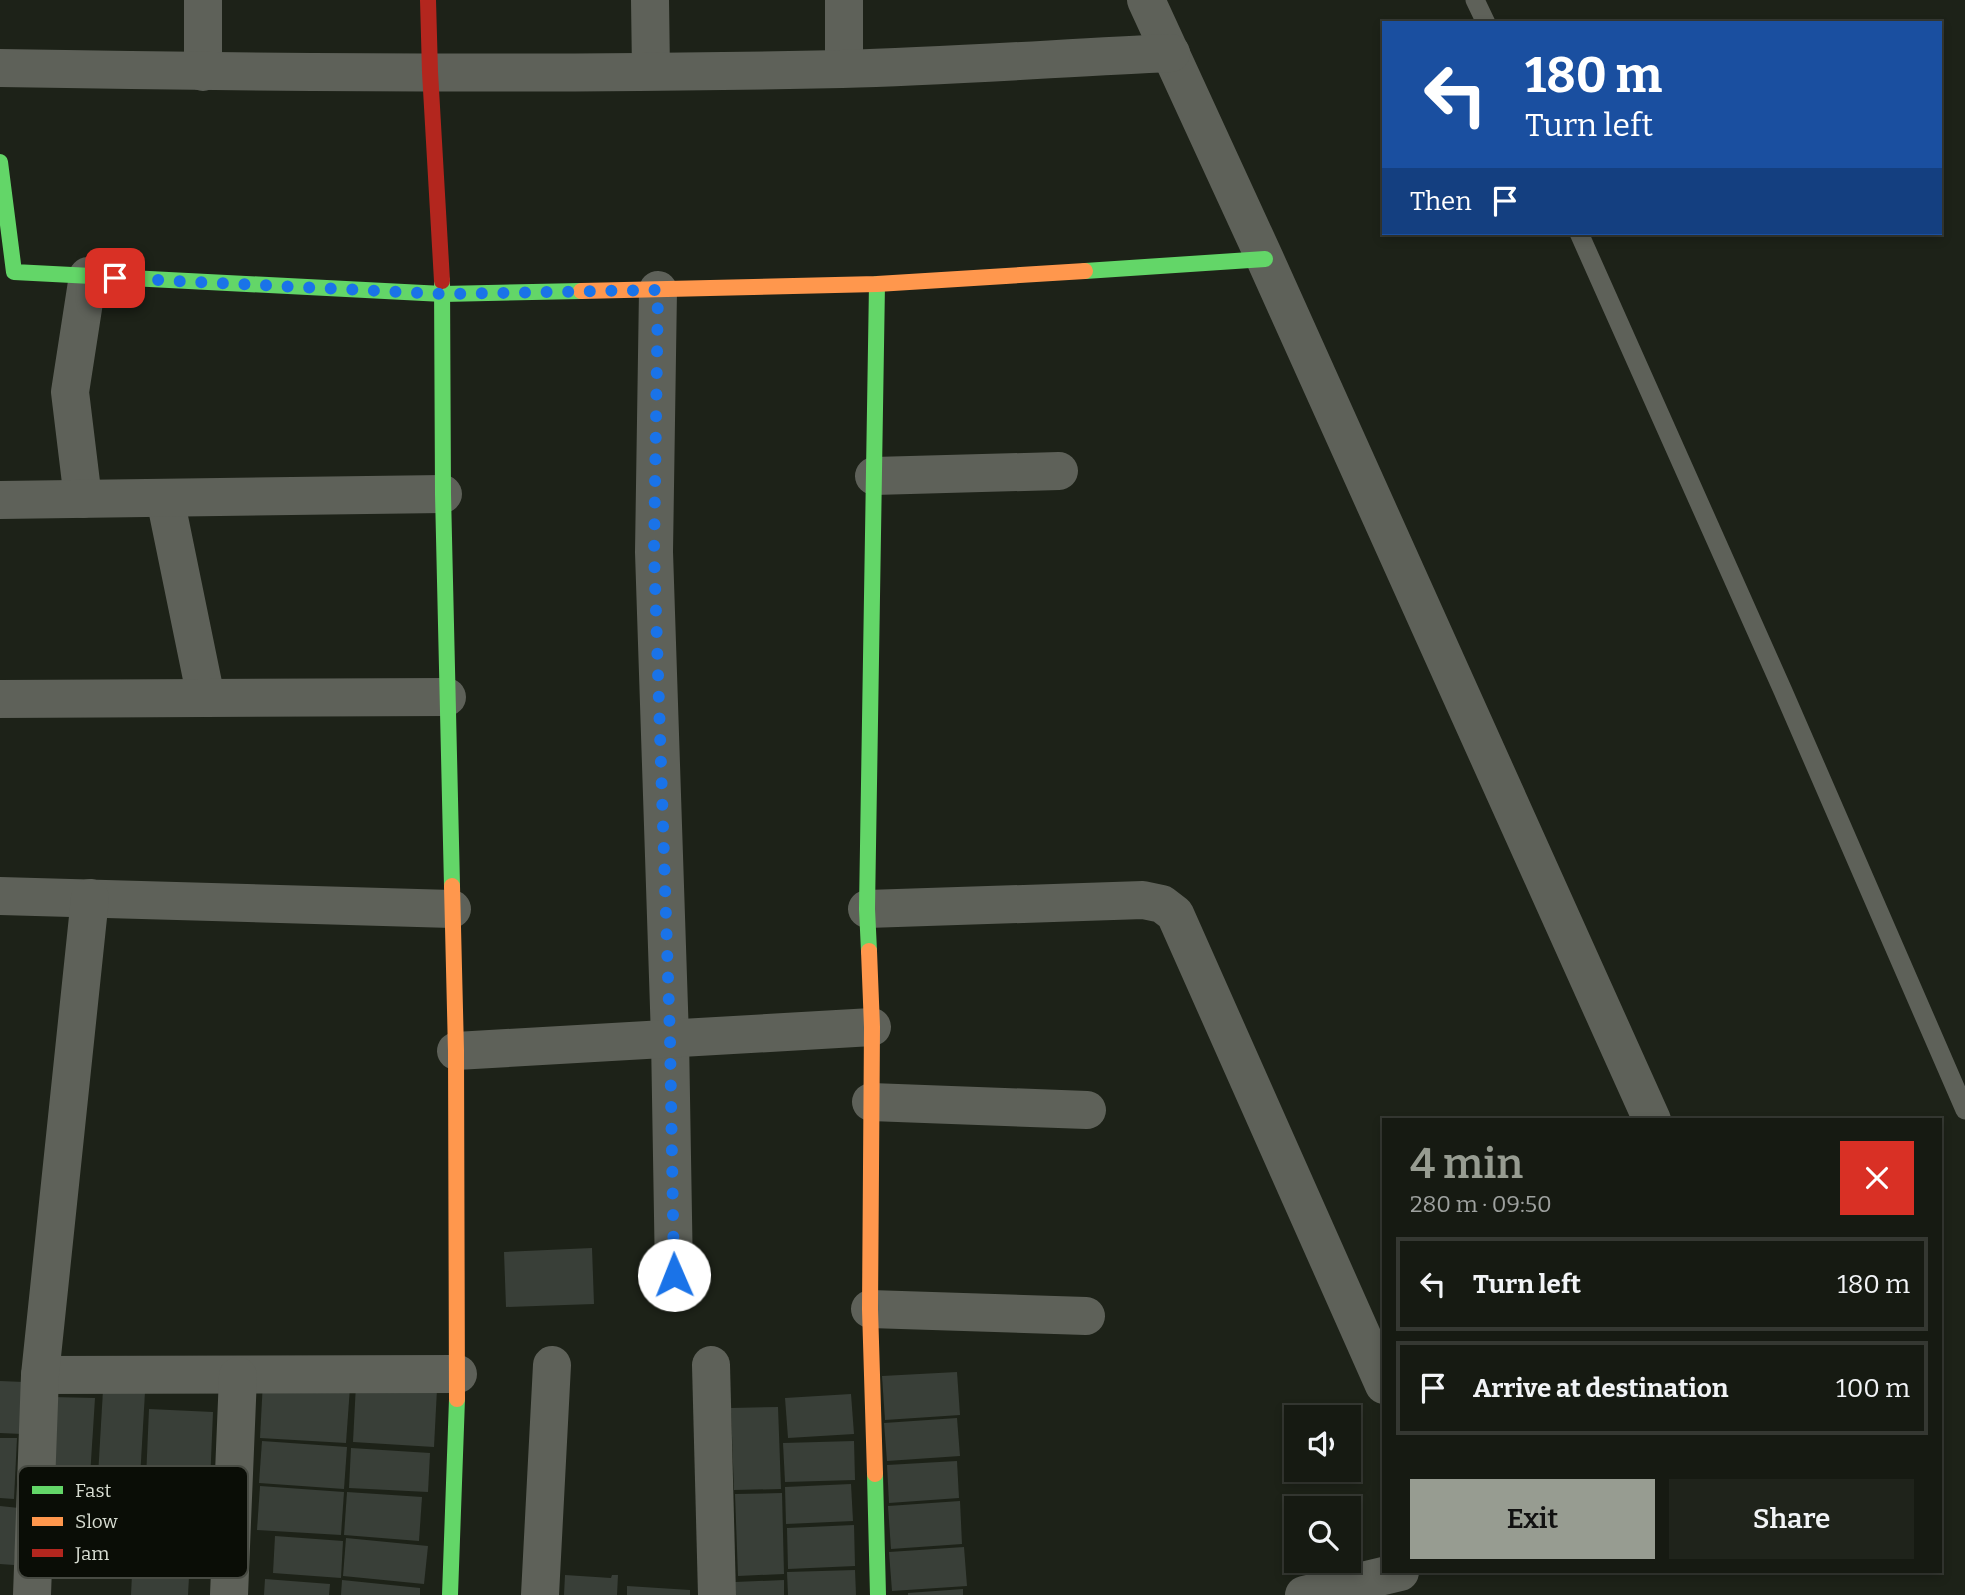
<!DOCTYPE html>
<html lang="en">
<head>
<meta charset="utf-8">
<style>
  :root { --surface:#161a12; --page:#1f231b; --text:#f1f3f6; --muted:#9ea19f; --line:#353832; --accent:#979c91 }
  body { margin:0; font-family:Bitter,serif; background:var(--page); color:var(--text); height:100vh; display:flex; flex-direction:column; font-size:26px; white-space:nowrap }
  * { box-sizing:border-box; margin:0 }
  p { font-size:23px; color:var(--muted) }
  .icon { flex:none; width:38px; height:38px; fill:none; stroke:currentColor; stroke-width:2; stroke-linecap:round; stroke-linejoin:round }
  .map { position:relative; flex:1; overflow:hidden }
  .panel { position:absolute; left:1382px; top:1118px; width:560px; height:455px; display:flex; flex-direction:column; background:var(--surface); border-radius:0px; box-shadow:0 4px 10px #0003,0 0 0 2px var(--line) }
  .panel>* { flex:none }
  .guide { position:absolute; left:1382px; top:21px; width:560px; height:214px; border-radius:0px; box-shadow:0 4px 10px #0003,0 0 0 2px var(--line); background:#1a4fa0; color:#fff; overflow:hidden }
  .controls { position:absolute; left:1284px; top:1405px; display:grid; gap:14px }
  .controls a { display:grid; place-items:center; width:77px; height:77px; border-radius:0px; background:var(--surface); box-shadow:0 4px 10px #0003,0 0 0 2px var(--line); font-size:35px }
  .pin { position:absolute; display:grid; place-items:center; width:60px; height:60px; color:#fff; margin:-30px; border-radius:14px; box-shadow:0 4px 10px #0006 }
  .me { position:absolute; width:77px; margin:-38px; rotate:359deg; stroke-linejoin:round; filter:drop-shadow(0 0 5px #0008) }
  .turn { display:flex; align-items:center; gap:24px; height:147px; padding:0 28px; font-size:32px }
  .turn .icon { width:91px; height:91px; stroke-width:2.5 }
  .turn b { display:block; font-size:49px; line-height:60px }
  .then { display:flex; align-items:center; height:66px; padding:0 28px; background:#0003; gap:14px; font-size:26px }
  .round { display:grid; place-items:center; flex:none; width:74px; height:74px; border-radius:0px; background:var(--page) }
  .headline { display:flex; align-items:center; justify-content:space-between; height:119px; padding:0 28px }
  h1 { font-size:42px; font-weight:600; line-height:52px; color:var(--accent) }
  .primary-button { display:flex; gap:14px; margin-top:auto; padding:14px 28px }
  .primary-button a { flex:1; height:80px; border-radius:0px; background:var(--accent); color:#111; font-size:28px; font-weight:600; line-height:80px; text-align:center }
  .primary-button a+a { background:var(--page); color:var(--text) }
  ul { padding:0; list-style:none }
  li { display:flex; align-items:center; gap:21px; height:94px; margin:0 14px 10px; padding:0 14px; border:4px solid var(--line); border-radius:0px }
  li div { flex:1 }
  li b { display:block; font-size:26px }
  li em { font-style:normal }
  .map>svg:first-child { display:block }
</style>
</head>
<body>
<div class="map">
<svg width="1965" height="1595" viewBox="0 0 1965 1595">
  <rect width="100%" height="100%" fill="#1d2218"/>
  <!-- building -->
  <g fill="#393f38">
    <path d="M592,1248L594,1304L506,1307L504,1252Z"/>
    <path d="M957,1372L960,1415L885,1420L882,1376Z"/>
    <path d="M0,1381L24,1382L22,1434L0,1433Z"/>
    <path d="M263,1381L350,1387L346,1443L260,1438Z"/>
    <path d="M356,1384L437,1389L434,1447L353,1442Z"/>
    <path d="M103,1390L145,1392L140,1478L98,1476Z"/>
    <path d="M851,1394L854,1434L788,1438L785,1398Z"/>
    <path d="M52,1397L95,1398L90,1477L48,1476Z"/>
    <path d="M778,1407L781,1489L734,1490L731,1408Z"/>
    <path d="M149,1409L213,1412L210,1483L146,1479Z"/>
    <path d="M957,1418L960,1456L887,1461L884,1423Z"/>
    <path d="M0,1438H17L14,1499L0,1498Z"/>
    <path d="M262,1441L347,1447L344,1489L259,1483Z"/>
    <path d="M854,1441L855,1480L785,1482L783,1443Z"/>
    <path d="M351,1448L430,1453L428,1492L349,1488Z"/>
    <path d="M957,1461L959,1498L889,1503L887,1465Z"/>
    <path d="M851,1484L853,1521L786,1524L785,1487Z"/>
    <path d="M260,1486L344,1492L341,1535L257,1530Z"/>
    <path d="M347,1492L422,1497L419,1541L344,1535Z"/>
    <path d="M782,1493L784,1574L738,1576L735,1494Z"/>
    <path d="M960,1501L962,1544L891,1549L888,1506Z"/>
    <path d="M0,1506L19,1508L14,1565L0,1564Z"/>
    <path d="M854,1525L855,1566L788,1569L787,1528Z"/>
    <path d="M275,1536L343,1541L341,1578L273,1573Z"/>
    <path d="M346,1538L428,1546L424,1584L343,1576Z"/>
    <path d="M964,1547L967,1586L892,1591L889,1552Z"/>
    <path d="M855,1570L856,1595H788L787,1572Z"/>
    <path d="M132,1574L189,1577L188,1595H131Z"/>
    <path d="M565,1575L611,1578L612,1575H618L617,1595H564Z"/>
    <path d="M265,1579L330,1584L329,1595H264Z"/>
    <path d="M342,1580L420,1588V1595H341Z"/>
    <path d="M784,1580V1595H736L735,1582Z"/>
    <path d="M627,1586L690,1590V1595H627Z"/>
    <path d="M963,1589V1595H908V1593Z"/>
  </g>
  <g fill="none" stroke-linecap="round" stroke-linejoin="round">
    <!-- lane -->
    <g stroke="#5e6159" stroke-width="19">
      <path d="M1475,0L1486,23"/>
      <path d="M1579,233L1783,691L1965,1110"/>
    </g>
    <!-- street -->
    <g stroke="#5e6159" stroke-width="38">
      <path d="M203,0V72"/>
      <path d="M650,0L651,71"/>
      <path d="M844,0V68"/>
      <path d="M1146,0L1265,259L1652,1120"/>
      <path d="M0,68C281,73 561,75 842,69C952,66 1062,58 1171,53"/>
      <path d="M658,290L654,552L670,1038L674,1275"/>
      <path d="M874,476L1059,471"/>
      <path d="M165,498L206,698"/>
      <path d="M83,499L70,392L88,276"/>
      <path d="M0,500L443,494"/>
      <path d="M0,699L447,697"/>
      <path d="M0,896L452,909"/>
      <path d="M867,909L1143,900L1162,904L1175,914L1384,1385"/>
      <path d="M456,1051L872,1027"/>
      <path d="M871,1102L1087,1110"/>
      <path d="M870,1309L1086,1316"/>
      <path d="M711,1365L717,1595"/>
      <path d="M40,1375L458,1374"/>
      <path d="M32,1595L40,1375L90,898"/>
      <path d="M229,1595L238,1376"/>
      <path d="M540,1595L552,1365"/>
      <path d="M1304,1595L1400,1572"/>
    </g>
    <!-- fast -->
    <g stroke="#63d668" stroke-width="16">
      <path d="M0,162L14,272L443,294L581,291"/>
      <path d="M1085,271L1265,259"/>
      <path d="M442,281L443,494L452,886"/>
      <path d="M869,951L867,909L877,284"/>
      <path d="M875,1474L878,1595"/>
      <path d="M450,1595L457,1399"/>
    </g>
    <!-- slow -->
    <g stroke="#ff974d" stroke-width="16">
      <path d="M581,291L877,284L1085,271"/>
      <path d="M452,886L456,1051L457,1399"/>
      <path d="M869,951L872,1027L870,1309L875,1474"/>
    </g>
    <!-- jam -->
    <path stroke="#b3261e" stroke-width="16" d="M428,0L430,72L442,281"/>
  </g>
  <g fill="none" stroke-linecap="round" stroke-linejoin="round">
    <!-- route -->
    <path stroke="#1a73e8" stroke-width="12" stroke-dasharray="0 21.6" d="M115,278L443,294L658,290L654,552L670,1038L674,1275"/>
  </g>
  <!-- legend -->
  <rect x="18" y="1466" width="230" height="112" rx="10" fill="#0a0d06" stroke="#484b43" stroke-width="2"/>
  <rect x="32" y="1486" width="31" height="8" fill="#63d668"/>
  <rect x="32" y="1517" width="31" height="9" fill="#ff974d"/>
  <rect x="32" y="1549" width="31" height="8" fill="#b3261e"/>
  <g font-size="19" fill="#d8ddd2">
    <text x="75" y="1497">Fast</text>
    <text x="75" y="1528">Slow</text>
    <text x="75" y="1560">Jam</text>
  </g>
</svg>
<div class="controls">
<a><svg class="icon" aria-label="sound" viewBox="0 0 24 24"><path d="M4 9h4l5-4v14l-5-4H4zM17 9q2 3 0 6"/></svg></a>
<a><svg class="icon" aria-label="search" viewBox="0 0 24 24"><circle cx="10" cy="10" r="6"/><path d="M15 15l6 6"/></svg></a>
</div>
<div class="pin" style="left:115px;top:278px;background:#d93025"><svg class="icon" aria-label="arrive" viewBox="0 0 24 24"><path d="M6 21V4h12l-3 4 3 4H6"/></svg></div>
<svg class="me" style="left:674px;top:1275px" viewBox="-20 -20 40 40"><circle r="19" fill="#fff"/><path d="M0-13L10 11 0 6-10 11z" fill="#1a73e8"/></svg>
<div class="guide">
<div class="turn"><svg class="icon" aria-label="left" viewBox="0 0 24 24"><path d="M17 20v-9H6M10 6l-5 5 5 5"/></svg><div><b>180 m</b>Turn left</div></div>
<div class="then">Then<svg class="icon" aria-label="arrive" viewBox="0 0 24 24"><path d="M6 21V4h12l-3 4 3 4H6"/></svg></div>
</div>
<section class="panel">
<div class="headline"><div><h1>4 min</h1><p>280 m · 09:50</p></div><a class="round" style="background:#d93025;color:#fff"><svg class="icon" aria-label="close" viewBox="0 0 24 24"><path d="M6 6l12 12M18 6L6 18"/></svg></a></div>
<ul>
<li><svg class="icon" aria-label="left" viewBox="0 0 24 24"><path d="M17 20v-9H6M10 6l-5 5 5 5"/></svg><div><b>Turn left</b></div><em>180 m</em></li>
<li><svg class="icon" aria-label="arrive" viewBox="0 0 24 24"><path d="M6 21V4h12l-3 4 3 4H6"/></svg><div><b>Arrive at destination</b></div><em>100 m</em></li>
</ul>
<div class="primary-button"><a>Exit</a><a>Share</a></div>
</section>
</div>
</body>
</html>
